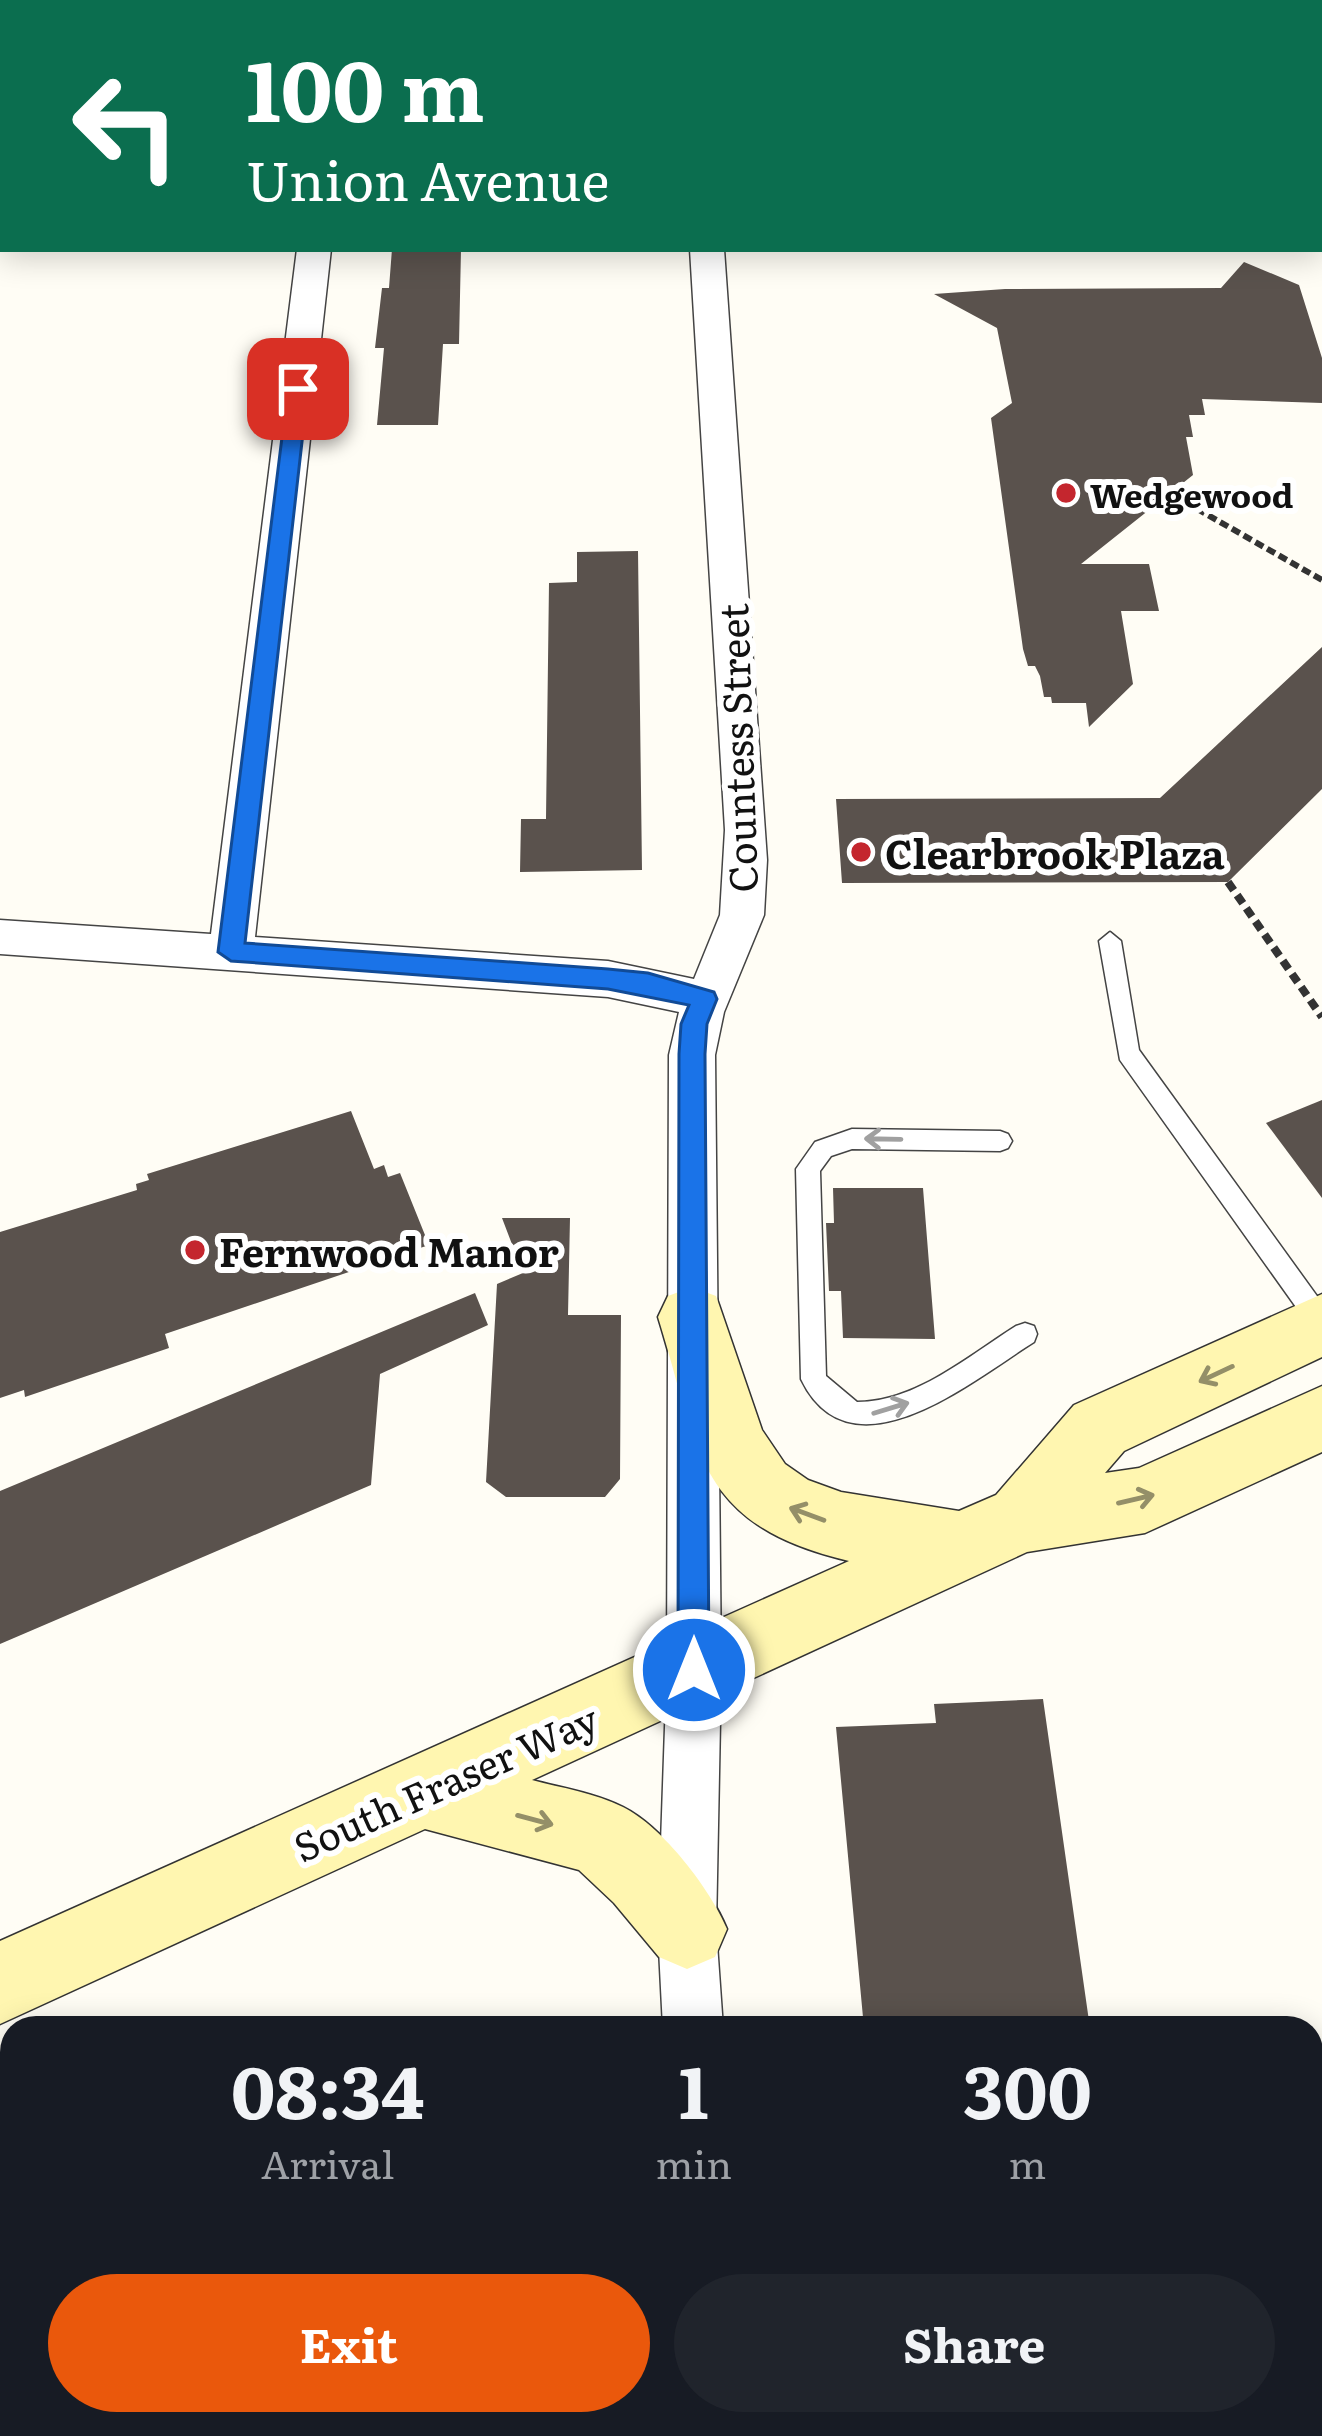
<!DOCTYPE html>
<html lang="en">
<head>
<meta charset="utf-8">
<style>
  :root { --surface:#171b24; --page:#20242c; --text:#f1f3f6; --muted:#9ea1a6; --accent:#ea580c }
  body { margin:0; font-family:Literata,serif; background:var(--page); color:var(--text); height:100vh; display:flex; flex-direction:column; font-size:45px; white-space:nowrap }
  * { box-sizing:border-box; margin:0 }
  p { font-size:39px; color:var(--muted) }
  .icon { flex:none; width:66px; height:66px; fill:none; stroke:currentColor; stroke-width:2; stroke-linecap:round; stroke-linejoin:round }
  .map { position:relative; flex:1; overflow:hidden }
  .side { position:absolute; left:0px; top:2016px; width:1323px; height:420px; display:flex; flex-direction:column; background:var(--surface); border-radius:36px 36px 0 0; box-shadow:0 6px 30px #0003 }
  .side>* { flex:none }
  .banner { position:absolute; left:0px; top:0px; width:1323px; height:252px; box-shadow:0 6px 30px #0003; background:#0b6e4f; color:#fff; overflow:hidden }
  .pin { position:absolute; display:grid; place-items:center; width:102px; height:102px; color:#fff; margin:-51px; border-radius:24px; box-shadow:0 6px 18px #0006 }
  .me { position:absolute; width:132px; margin:-66px; rotate:0deg; stroke-linejoin:round; filter:drop-shadow(0 0 9px #0008) }
  .turn { display:flex; align-items:center; gap:42px; height:252px; padding:0 48px; font-size:54px }
  .turn .icon { width:156px; height:156px; stroke-width:2.5 }
  .turn b { display:block; font-size:84px; line-height:102px }
  .eta { display:flex; justify-content:space-evenly; align-items:center; height:204px; text-align:center }
  .eta b { font-size:72px; font-weight:700; line-height:84px }
  .primary-button { display:flex; gap:24px; margin-top:auto; padding:24px 48px }
  .primary-button a { flex:1; height:138px; border-radius:72px; background:var(--accent); color:#fff; font-size:48px; font-weight:700; line-height:138px; text-align:center }
  .primary-button a+a { background:var(--page); color:var(--text) }
  .map>svg:first-child { display:block }
</style>
</head>
<body>
<div class="map">
<svg width="1322" height="2436" viewBox="0 0 1322 2436">
  <rect width="100%" height="100%" fill="#fffdf5"/>
  <!-- building -->
  <g fill="#5a524d">
    <path d="M392,249H461L459,344H443L438,425H377L384,348H375L382,288H389Z"/>
    <path d="M1244,262L1299,285L1322,358V403L1202,399L1205,415H1189L1193,437H1186L1193,475L1081,564H1149L1159,611H1121L1133,684L1089,727L1086,703H1052L1051,697H1044L1040,676L1035,666H1028L1023,649L991,418L1012,403L997,328L934,294L1005,289L1221,288Z"/>
    <path d="M638,551L642,870L520,872L521,819H546L549,583L577,582V552Z"/>
    <path d="M1322,647V789L1228,882L842,883L836,799L1160,798Z"/>
    <path d="M1322,1100V1198L1266,1123Z"/>
    <path d="M351,1111L374,1169L384,1165L388,1177L400,1173L429,1245L165,1334L169,1348L25,1397L24,1390L0,1398V1232L137,1190L136,1184L149,1180L147,1174Z"/>
    <path d="M833,1188H923L935,1339L843,1338L841,1291H829L826,1223H834Z"/>
    <path d="M502,1218H570L568,1315H621L620,1479L605,1497H506L486,1482L497,1284L523,1273Z"/>
    <path d="M475,1293L488,1325L380,1374L371,1485L0,1644V1491Z"/>
    <path d="M1043,1699L1090,2028H864L836,1727L936,1723L934,1704Z"/>
  </g>
  <g fill="none" stroke-linecap="round" stroke-linejoin="round">
    <!-- lane casing -->
    <g stroke="#444" stroke-width="3">
      <g id="lane">
        <rect x="892" y="0" width="16" height="3"/>
        <path d="M1110,932L1121,941L1139,1050L1322,1303V1334L1313,1331L1120,1060L1099,941Z"/>
        <path d="M852,1129L1000,1131L1008,1134L1012,1141L1008,1148L1000,1151L852,1149L831,1156L820,1171L826,1376L857,1402C916,1402 968,1356 1016,1326L1025,1323L1034,1326L1037,1334L1034,1342C973,1380 851,1483 801,1379L796,1169L815,1142Z"/>
      </g>
    </g>
    <!-- street casing -->
    <g stroke="#444" stroke-width="3">
      <g id="street">
        <rect x="329" y="0" width="30" height="3"/>
        <rect x="680" y="0" width="30" height="3"/>
        <path d="M297,249H331L255,937L608,961L694,979L720,915L725,830L690,249H724L767,860L764,915L724,1012L715,1055L721,1670L716,1929L723,2028H663L658,1929L667,1670L669,1055L679,1012L608,997L0,954V920L211,934Z"/>
        <path d="M682,2424H748L749,2436H683Z"/>
      </g>
    </g>
    <!-- secondary casing -->
    <g stroke="#333" stroke-width="3">
      <path id="secondary" d="M692,1287L716,1296L762,1430L785,1464L808,1480L841,1492L959,1511L996,1495L1074,1405L1322,1294V1357L1124,1451L1105,1473L1139,1468L1322,1386V1452L1145,1533L1027,1552L532,1780C562,1788 595,1793 623,1807C663,1827 711,1890 727,1929L715,1957L687,1969L659,1957L614,1903L579,1870L425,1829L0,2024V1941L849,1561C695,1525 699,1449 658,1317L668,1296Z"/>
    </g>
    <!-- path-far2 -->
    <path stroke="#333" stroke-width="6" stroke-dasharray="9 4.5" stroke-linecap="butt" d="M1185,502L1322,580"/>
    <!-- path-far1 -->
    <path stroke="#333" stroke-width="8" stroke-dasharray="10 6" stroke-linecap="butt" d="M1228,882L1322,1017"/>
    <!-- path -->
    <path stroke="#333" stroke-width="9" stroke-dasharray="15 8" stroke-linecap="butt" d="M1010,2436L1020,2424"/>
    <!-- lane -->
    <use href="#lane" fill="#fff" fill-rule="evenodd"/>
    <!-- street -->
    <use href="#street" fill="#fff" fill-rule="evenodd"/>
    <!-- secondary -->
    <use href="#secondary" fill="#fff6b0" fill-rule="evenodd"/>
  </g>
  <!-- one-way arrows -->
  <defs><path id="oneway-shaft" d="M-6 0H5M1.5-3L5.5 0L1.5 3" fill="none" stroke-width="1.6" stroke-linecap="round" stroke-linejoin="round" transform="scale(3)"/></defs>
  <g stroke="#a0a0a0">
    <use href="#oneway-shaft" transform="translate(883 1139) rotate(-179)"/>
    <use href="#oneway-shaft" transform="translate(891 1408) rotate(-17)"/>
  </g>
  <g stroke="#948f68">
    <use href="#oneway-shaft" transform="translate(1216 1374) rotate(155)"/>
    <use href="#oneway-shaft" transform="translate(1136 1499) rotate(-13)"/>
    <use href="#oneway-shaft" transform="translate(807 1514) rotate(-160)"/>
    <use href="#oneway-shaft" transform="translate(535 1820) rotate(15)"/>
  </g>
  <!-- route -->
  <path fill="#1a73e8" stroke="#114b97" stroke-width="3" d="M298,382L308,389L245,943L608,969L648,973L714,992L717,999L707,1024L705,1054L709,1670L705,1681L694,1686L683,1681L678,1670L679,1054L681,1024L689,1005L608,989L231,961L218,952L288,389Z"/>
  <!-- markers -->
  <g fill="#c4262e" stroke="#fff" stroke-width="4.5">
    <circle cx="1066" cy="493" r="12"/>
    <circle cx="861" cy="852" r="12"/>
    <circle cx="195" cy="1250" r="12"/>
  </g>
  <g text-anchor="middle" dominant-baseline="central" stroke-width="12" stroke-linejoin="round" paint-order="stroke">
    <!-- far-poi labels -->
    <g font-size="33" font-weight="bold" fill="#111" stroke="#fff" text-anchor="start">
      <text x="1090" y="493">Wedgewood</text>
    </g>
    <!-- street labels -->
    <g font-size="39" fill="#111" stroke="#fff">
      <text transform="translate(736 748) rotate(-92)">Countess Street</text>
      <text transform="translate(445 1781) rotate(-24)">South Fraser Way</text>
    </g>
    <!-- poi labels -->
    <g font-size="39" font-weight="bold" fill="#111" stroke="#fff" text-anchor="start">
      <text x="885" y="852">Clearbrook Plaza</text>
      <text x="219" y="1250">Fernwood Manor</text>
    </g>
  </g>
</svg>
<div class="pin" style="left:298px;top:389px;background:#d93025"><svg class="icon" aria-label="arrive" viewBox="0 0 24 24"><path d="M6 21V4h12l-3 4 3 4H6"/></svg></div>
<svg class="me" style="left:694px;top:1670px" viewBox="-20 -20 40 40"><circle r="17" fill="#1a73e8" stroke="#fff" stroke-width="3"/><path d="M0-11L8 9 0 5-8 9z" fill="#fff"/></svg>
<div class="banner">
<div class="turn"><svg class="icon" aria-label="left" viewBox="0 0 24 24"><path d="M17 20v-9H6M10 6l-5 5 5 5"/></svg><div><b>100 m</b>Union Avenue</div></div>
</div>
<section class="side">
<div class="eta">
<div><b>08:34</b><p>Arrival</p></div>
<div><b>1</b><p>min</p></div>
<div><b>300</b><p>m</p></div>
</div>
<div class="primary-button"><a>Exit</a><a>Share</a></div>
</section>
</div>
</body>
</html>
